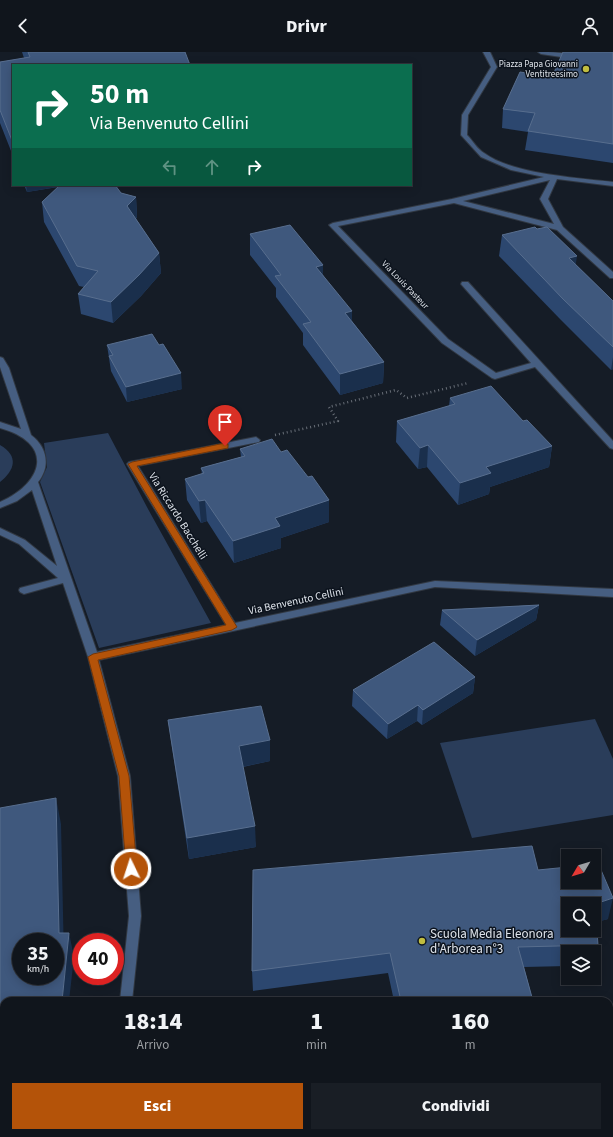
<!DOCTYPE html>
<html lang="it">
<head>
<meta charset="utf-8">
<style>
  :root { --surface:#10151c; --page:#191e25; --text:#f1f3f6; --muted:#9c9fa3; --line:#30343b; --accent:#b45309 }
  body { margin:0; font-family:"Source Sans 3",sans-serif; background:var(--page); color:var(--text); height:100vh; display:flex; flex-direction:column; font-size:15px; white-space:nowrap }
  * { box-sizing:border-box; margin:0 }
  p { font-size:13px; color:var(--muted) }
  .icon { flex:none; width:22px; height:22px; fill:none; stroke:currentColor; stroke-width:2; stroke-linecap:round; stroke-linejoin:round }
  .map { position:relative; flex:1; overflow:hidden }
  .side { position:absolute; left:0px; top:945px; width:613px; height:140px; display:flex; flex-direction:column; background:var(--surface); border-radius:12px 12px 0 0; box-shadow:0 2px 10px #0003,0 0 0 1px var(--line) }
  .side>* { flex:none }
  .guide { position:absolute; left:12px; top:12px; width:400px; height:122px; border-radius:0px; box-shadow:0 2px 10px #0003,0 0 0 1px var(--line); background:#0b6e4f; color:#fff; overflow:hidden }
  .needle { width:26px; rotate:232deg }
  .fabs { position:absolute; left:561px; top:797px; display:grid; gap:8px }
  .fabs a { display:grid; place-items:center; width:40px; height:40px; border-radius:0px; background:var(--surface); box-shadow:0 2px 10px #0003,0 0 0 1px var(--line); font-size:20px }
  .speed { position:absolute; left:12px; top:881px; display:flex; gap:8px; font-size:20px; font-weight:700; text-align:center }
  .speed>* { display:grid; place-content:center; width:52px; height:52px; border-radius:50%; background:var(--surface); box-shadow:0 2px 10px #0003,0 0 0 1px var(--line); line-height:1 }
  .speed small { font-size:10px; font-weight:400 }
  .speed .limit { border:6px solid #d22; background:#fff; color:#111 }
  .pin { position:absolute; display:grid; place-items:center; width:34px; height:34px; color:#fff; margin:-41px -17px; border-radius:50% 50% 50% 0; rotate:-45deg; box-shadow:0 0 4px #0007 }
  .pin .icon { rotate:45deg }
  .me { position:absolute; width:44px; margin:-22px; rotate:356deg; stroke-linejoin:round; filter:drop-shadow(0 0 3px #0008) }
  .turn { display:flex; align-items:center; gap:14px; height:84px; padding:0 12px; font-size:18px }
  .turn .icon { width:52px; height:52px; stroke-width:2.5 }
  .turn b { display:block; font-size:28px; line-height:34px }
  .lanes { display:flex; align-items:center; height:38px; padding:0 12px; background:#0003; justify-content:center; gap:20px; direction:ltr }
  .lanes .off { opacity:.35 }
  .eta { display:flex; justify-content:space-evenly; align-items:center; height:68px; text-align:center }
  .eta b { font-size:24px; font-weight:800; line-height:28px }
  .primary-button { display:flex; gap:8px; margin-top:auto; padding:8px 12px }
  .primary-button a { flex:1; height:46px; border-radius:0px; background:var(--accent); color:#fff; font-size:16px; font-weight:800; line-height:46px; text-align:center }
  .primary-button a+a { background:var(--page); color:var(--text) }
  header { display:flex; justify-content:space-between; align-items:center; height:52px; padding:0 12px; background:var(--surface); font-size:18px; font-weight:800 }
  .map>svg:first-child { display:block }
</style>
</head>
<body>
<header><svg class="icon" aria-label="back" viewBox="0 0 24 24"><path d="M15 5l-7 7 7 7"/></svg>Drivr<svg class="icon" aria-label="person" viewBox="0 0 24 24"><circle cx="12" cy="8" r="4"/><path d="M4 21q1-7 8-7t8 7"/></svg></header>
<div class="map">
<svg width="613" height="1085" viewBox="0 0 613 1085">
  <rect width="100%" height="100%" fill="#151c26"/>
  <!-- green -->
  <g fill="#2a3d5a">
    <path d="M108,381L148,457L211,571L99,596L40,430L47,415L44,391Z"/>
    <path d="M0,393C19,404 15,418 0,430Z"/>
    <path d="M595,667L613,707V763L472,786L440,691Z"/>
  </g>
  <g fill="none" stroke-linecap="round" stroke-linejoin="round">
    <!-- minor casing -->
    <g stroke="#313842" stroke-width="2">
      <g id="minor">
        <path d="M483,0H490L491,2L497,15L468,63L467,83C473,89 477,97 484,101C512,122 578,126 613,130V134L557,127L548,147L563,175L613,220V226H610L557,178L454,151L338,174L448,287L496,321L531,311L461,232L462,230H468L613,389V397L610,396L535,315L495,327L492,326L442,291L329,173L333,171L452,147L544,125L511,118L481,105L461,83L462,63L491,15ZM550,128L540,147L554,172L463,149Z"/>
        <path d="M538,0C550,0 568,0 578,5L575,7L541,2Z"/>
        <path d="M0,305L3,306L9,316L31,383C47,395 51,414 38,430L97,600L226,573L127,412L129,410L256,385L260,388L259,390L138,414L235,571L435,529L613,537V545L435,535L99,608L130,724L141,864L132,949H120L129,864L118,724L88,605L63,531L24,542L20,540L19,538L20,536L58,526L19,492L0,483V476L25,488L57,514L32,438L17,449L0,456V450C45,430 54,391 0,376V370L21,377L0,315Z"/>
        <rect x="106" y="1081" width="14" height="4"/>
      </g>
    </g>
    <!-- path -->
    <path stroke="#686e77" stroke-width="2.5" stroke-dasharray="1 3" stroke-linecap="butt" d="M275,383L338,369L329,355L396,338L407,346L468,331"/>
    <!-- minor -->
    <use href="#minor" fill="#465e81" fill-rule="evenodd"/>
  </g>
  <!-- wall -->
  <g fill="#2c476f">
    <path d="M22,0H185L13,13V104L0,71V10L24,6Z"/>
    <path d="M613,0V111L525,98L528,80L502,76L503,57L552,25Z"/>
    <path d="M24,133H115L121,141L136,145L137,165L136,167L159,201L161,221L141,244L113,271L81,262L78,242L84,235L79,234L44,170L42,150L58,135L27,140Z"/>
    <path d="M250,182L323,213V223L352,269L384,310L383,331L340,343L303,293V281L276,245V236L250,203Z"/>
    <path d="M502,183L576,213L613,249V317L611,318L560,267L499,204Z"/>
    <path d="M107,293L182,337L127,350L111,319Z"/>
    <path d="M450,346L523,369L552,394L549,415L490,435L489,442L458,453L427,415L418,417L396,390L397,369L449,354Z"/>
    <path d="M240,397L281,400L308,425L329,448V470L281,486V496L234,511L207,469L201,471L187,448L185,427L202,422L201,416L241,405Z"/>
    <path d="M539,553L536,568L475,604L440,573L442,558Z"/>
    <path d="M475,625L473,641L422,673L417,669L387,687L352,654L353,638Z"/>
    <path d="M168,668L270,709L243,715L256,795L189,807L171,689Z"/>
    <path d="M538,818L608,867L596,870L598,893L594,909V900H568V914L524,915L533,949H394L388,921L253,939L252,919Z"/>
  </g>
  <!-- shaded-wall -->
  <g fill="#1a2f4c">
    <path d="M26,133H69L27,140Z"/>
    <path d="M136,145L137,165L129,174L127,154Z"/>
    <path d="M159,201L161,221L141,244L113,271L111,250Z"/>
    <path d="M577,204L574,225L569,206Z"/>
    <path d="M323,213V234L316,215Z"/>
    <path d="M352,259V280L345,261Z"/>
    <path d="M613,305V317L611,318Z"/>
    <path d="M384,310L383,331L340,343V322Z"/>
    <path d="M181,321L182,337L127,350L126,335Z"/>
    <path d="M428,393L427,415L418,417L420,396Z"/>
    <path d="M552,394L549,415L490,435L489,442L458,453L460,431L486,415Z"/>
    <path d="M205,448L207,469L201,471L199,449Z"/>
    <path d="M329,448V470L281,486V496L234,511L233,489L275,466Z"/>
    <path d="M539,553L536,568L475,604L477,588Z"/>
    <path d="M475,625L473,641L422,673L423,658Z"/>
    <path d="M418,653L417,669L387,687L388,672Z"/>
    <path d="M270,688V709L241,715L239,694Z"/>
    <path d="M56,746L61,772L64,906L59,881Z"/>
    <path d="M255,774L256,795L189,807L187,786Z"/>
    <path d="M613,846L608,867L594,871L595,852Z"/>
    <path d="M69,881L74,905L69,949H62Z"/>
    <rect x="48" y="1081" width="8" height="4"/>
  </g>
  <!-- building -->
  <g fill="#3f587d" stroke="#586e8e" fill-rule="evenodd">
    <path d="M28,0H185L190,13H13V91L0,58V10L30,5Z"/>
    <path d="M563,0H613V92L528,79L535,61L503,57L520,20L552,25Z"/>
    <path d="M60,133H115L121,141L136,145L127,154L159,201L139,223L111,250L78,242L98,219L77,214L42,150Z"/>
    <path d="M290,173L323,213L316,215L352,259L345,261L384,310L340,322L303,272L311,270L275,224L281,223L250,182Z"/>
    <path d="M535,175L537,177L547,175L577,204L569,206L613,249V295L563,247L502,183Z"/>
    <path d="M152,282L159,293L163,292L181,321L126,335L109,304L113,303L107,293Z"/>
    <path d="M491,334L523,369L527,368L552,394L486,415L491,421L460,431L428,393L420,396L397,369L455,352L450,346Z"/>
    <path d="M272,387L281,400L287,398L308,425L312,424L329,448L275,466L280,474L233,489L205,448L199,449L185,427L204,421L201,416L245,404L240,397Z"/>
    <path d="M539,553L477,588L442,558Z"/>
    <path d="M434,590L475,625L423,658L418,653L388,672L353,638Z"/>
    <path d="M261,654L270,688L239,694L255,774L187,786L168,668Z"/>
    <path d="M56,746L59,881H69L62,949H4V1081H48V1085H0V756ZM21,890H55V924H21Z"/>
    <path d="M532,794L538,818L568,815V830H594V812L598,811L613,846L595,852L598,893L518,895L533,949H401L390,901L252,919L253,818ZM568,852H594V878H568Z"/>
  </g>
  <!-- route -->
  <path fill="#b45309" stroke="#753606" d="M225,391L228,392V396L137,414L237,575L232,578L98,608L129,724L137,817L135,820L131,822L127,820L126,817L119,724L88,605L93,602L226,573L128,412L132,410Z"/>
  <!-- markers -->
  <g fill="#c1be40" stroke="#0c131d" stroke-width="1.5">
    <circle cx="586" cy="17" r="4"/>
    <circle cx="422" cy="889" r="4"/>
  </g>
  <g text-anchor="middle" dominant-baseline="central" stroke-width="3" stroke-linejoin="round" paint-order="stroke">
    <!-- far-poi labels -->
    <g font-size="9" fill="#dfe4eb" stroke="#0c131d" text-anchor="end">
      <text x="578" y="12">Piazza Papa Giovanni<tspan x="578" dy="10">Ventitreesimo</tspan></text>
    </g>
    <!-- far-street labels -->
    <g font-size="9" fill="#dfe4eb" stroke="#0c131d">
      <text transform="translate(405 233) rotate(46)">Via Louis Pasteur</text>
    </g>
    <!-- street labels -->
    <g font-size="11" fill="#dfe4eb" stroke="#0c131d">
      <text transform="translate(178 464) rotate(58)">Via Riccardo Bacchelli</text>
      <text transform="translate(296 549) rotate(-12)">Via Benvenuto Cellini</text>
    </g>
    <!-- near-poi labels -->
    <g font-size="13" fill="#dfe4eb" stroke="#0c131d" text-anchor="start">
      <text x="430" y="882">Scuola Media Eleonora<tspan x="430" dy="15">d'Arborea n°3</tspan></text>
    </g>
  </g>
</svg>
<div class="fabs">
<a><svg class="needle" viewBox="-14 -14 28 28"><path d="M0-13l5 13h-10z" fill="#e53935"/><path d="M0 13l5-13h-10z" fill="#9c9fa3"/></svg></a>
<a><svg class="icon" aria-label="search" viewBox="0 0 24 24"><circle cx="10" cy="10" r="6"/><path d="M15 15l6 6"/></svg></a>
<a><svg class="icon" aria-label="layers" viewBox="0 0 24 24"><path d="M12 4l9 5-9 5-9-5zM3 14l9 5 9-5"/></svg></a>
</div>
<div class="speed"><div>35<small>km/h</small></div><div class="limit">40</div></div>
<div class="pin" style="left:225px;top:394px;background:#d93025"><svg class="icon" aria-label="arrive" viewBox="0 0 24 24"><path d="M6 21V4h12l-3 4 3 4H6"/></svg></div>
<svg class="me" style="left:131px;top:817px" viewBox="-20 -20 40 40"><circle r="17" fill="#b45309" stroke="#fff" stroke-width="3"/><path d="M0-11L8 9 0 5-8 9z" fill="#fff"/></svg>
<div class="guide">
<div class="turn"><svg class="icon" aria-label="right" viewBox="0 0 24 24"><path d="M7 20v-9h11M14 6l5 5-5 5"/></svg><div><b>50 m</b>Via Benvenuto Cellini</div></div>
<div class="lanes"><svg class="icon off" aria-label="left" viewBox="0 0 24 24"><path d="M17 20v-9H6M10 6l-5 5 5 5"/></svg><svg class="icon off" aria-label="ahead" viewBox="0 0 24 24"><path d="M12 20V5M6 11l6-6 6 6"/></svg><svg class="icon" aria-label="right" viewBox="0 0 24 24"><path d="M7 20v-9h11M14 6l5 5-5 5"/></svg></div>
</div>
<section class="side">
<div class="eta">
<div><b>18:14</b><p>Arrivo</p></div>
<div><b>1</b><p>min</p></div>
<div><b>160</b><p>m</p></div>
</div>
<div class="primary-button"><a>Esci</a><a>Condividi</a></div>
</section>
</div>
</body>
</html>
